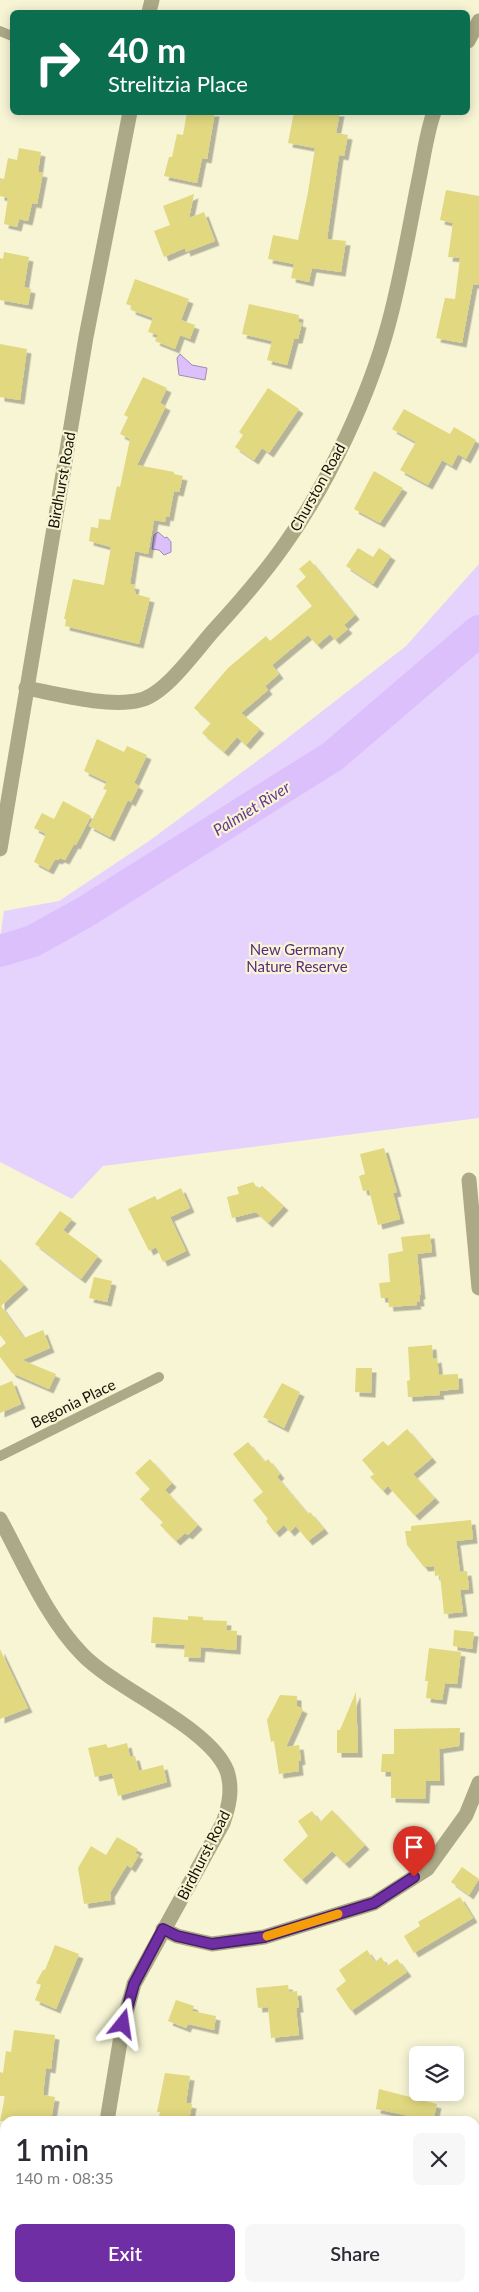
<!DOCTYPE html>
<html lang="en">
<head>
<meta charset="utf-8">
<style>
  :root { --surface:#fff; --page:#f7f7f7; --text:#2b2b33; --muted:#7c7c81; --accent:#6f2ea3 }
  body { margin:0; font-family:Lato,sans-serif; background:var(--page); color:var(--text); height:100vh; display:flex; flex-direction:column; font-size:19px; white-space:nowrap }
  * { box-sizing:border-box; margin:0 }
  p { font-size:16px; color:var(--muted) }
  .icon { flex:none; width:28px; height:28px; fill:none; stroke:currentColor; stroke-width:2; stroke-linecap:round; stroke-linejoin:round }
  .map { position:relative; flex:1; overflow:hidden }
  .side { position:absolute; left:0px; top:2116px; width:480px; height:176px; display:flex; flex-direction:column; background:var(--surface); border-radius:15px 15px 0 0; box-shadow:0 2px 12px #0003 }
  .side>* { flex:none }
  .banner { position:absolute; left:10px; top:10px; width:460px; height:105px; border-radius:8px; box-shadow:0 2px 12px #0003; background:#0b6e4f; color:#fff; overflow:hidden }
  .tools { position:absolute; left:409px; top:2046px; display:grid; gap:10px }
  .tools a { display:grid; place-items:center; width:55px; height:55px; border-radius:8px; background:var(--surface); box-shadow:0 2px 12px #0003; font-size:25px }
  .pin { position:absolute; display:grid; place-items:center; width:42px; height:42px; color:#fff; margin:-51px -21px; border-radius:50% 50% 50% 0; rotate:-45deg; box-shadow:0 0 5px #0007 }
  .pin .icon { rotate:45deg }
  .me { position:absolute; width:55px; margin:-28px; rotate:15deg; stroke-linejoin:round; filter:drop-shadow(0 0 4px #0008) }
  .turn { display:flex; align-items:center; gap:18px; height:105px; padding:0 15px; font-size:22px }
  .turn .icon { width:65px; height:65px; stroke-width:2.5 }
  .turn b { display:block; font-size:35px; line-height:42px }
  .round { display:grid; place-items:center; flex:none; width:52px; height:52px; border-radius:8px; background:var(--page) }
  .headline { display:flex; align-items:center; justify-content:space-between; height:85px; padding:0 15px }
  h1 { font-size:30px; font-weight:600; line-height:38px }
  .action { display:flex; gap:10px; margin-top:auto; padding:10px 15px }
  .action a { flex:1; height:58px; border-radius:8px; background:var(--accent); color:#fff; font-size:20px; font-weight:600; line-height:58px; text-align:center }
  .action a+a { background:var(--page); color:var(--text) }
  .map>svg:first-child { display:block }
</style>
</head>
<body>
<div class="map">
<svg width="479" height="2292" viewBox="0 0 479 2292">
  <defs>
    <filter id="shadow"><feDropShadow dx="4.5" dy="4.5" stdDeviation="0" flood-color="#0004"/></filter>
  </defs>
  <rect width="100%" height="100%" fill="#f7f5d4"/>
  <!-- green -->
  <path fill="#e6d3fd" d="M479,564V1118L103,1166L72,1199L0,1162V938L4,911L59,901L149,841L276,747L406,646Z"/>
  <!-- water -->
  <g fill="#dcc0fc" stroke="#9f8cb2">
    <path d="M180,354L192,365L207,368L205,380L179,375L177,358Z"/>
    <path d="M158,532L165,538L167,537L171,542V552L164,555L159,550L152,549L154,535Z"/>
  </g>
  <g fill="none" stroke-linecap="round" stroke-linejoin="round">
    <!-- river -->
    <path stroke="#dcc0fc" stroke-width="32" d="M0,951L33,941L85,912L333,756L479,631"/>
  </g>
  <!-- building -->
  <g fill="#e1d880" filter="url(#shadow)">
    <path d="M187,112H215L207,159L202,158L197,183L164,176L169,157H172L177,134L183,135Z"/>
    <path d="M294,112H340L336,133L348,135L344,156L339,155L327,239L346,241L341,272L312,268L309,282L291,278L294,264L268,259L273,235L298,240L308,192L315,148L288,143Z"/>
    <path d="M19,148L41,152L38,172L43,173L37,204L32,203L28,221L19,219L17,227L4,224L8,198L0,196V178L4,179L8,158L17,160Z"/>
    <path d="M446,190L479,196V285L473,284L462,343L436,338L445,298L455,299L460,258L448,257L453,223L440,220Z"/>
    <path d="M194,194L189,218L204,212L215,241L186,252L185,248L164,257L154,231L170,225L163,206Z"/>
    <path d="M4,252L29,257L24,287L31,289L28,305L0,300V258L3,259Z"/>
    <path d="M135,279L189,299L181,320L195,325L190,339L180,335L175,349L155,341L158,335L148,332L153,318L131,310L132,306L126,304Z"/>
    <path d="M249,304L299,315L298,322L302,323L298,339H294L287,365L267,360L272,341L242,334Z"/>
    <path d="M0,344L27,349L20,400L0,397Z"/>
    <path d="M143,377L167,388L160,403L166,406L137,465L174,472V474L183,476L179,492L174,491L169,517L166,516L165,522L154,520L148,554L135,551L130,584L135,585L134,591L136,592V594L150,598L139,644L65,626L66,619H64L73,579L104,585L111,547L89,541L91,527L98,528L99,519L110,520L117,486L120,487L130,439L120,434L128,417L124,415Z"/>
    <path d="M268,388L299,409L269,453L262,448L254,460L235,447L243,435L239,432Z"/>
    <path d="M404,409L450,434L454,427L476,440L466,459L458,454L452,466L442,460L428,485L400,470L416,442L392,429Z"/>
    <path d="M374,471L403,488L380,523L354,509Z"/>
    <path d="M358,548L373,557L379,548L391,556L373,584L346,566Z"/>
    <path d="M310,560L355,615L344,625L348,629L335,640L330,634L317,645L308,635L272,665L279,674L265,686L268,690L241,713L260,729L246,745L237,737L224,752L202,733L211,723L194,708L228,668L266,636L270,641L312,606L296,586L306,577L299,569Z"/>
    <path d="M97,739L124,752L127,746L147,755L134,783L139,786L131,802L128,800L110,837L89,826L107,790L103,789L107,782L84,771Z"/>
    <path d="M63,801L91,816L76,845L74,844L65,860L60,858L58,860L55,859L49,870L34,862L46,834L34,828L42,813L54,819Z"/>
    <path d="M384,1148L397,1192L393,1193L400,1219L378,1225L369,1190L363,1191L359,1176L365,1174L360,1154Z"/>
    <path d="M253,1182L258,1189L262,1186L284,1206L268,1223L256,1212L232,1218L227,1197L239,1194L237,1187Z"/>
    <path d="M181,1188L190,1208L170,1217L186,1251L163,1262L156,1247L149,1251L128,1209L155,1196L157,1200Z"/>
    <path d="M60,1211L72,1219L63,1230L98,1256L81,1279L35,1244Z"/>
    <path d="M430,1234L432,1252L417,1254L421,1295H419L420,1302H416L417,1305L389,1307L388,1298H381L379,1283L390,1282L388,1254L403,1251L401,1237Z"/>
    <path d="M0,1259L24,1285L1,1306L24,1338L43,1330L50,1348L22,1360L56,1374L49,1389L12,1373L0,1357V1348L6,1343L0,1335Z"/>
    <path d="M94,1277L112,1281L107,1302L89,1298Z"/>
    <path d="M432,1345L433,1359L437,1358L439,1375L458,1374L459,1389L439,1391L440,1395L408,1397L407,1381L410,1380L408,1347Z"/>
    <path d="M356,1368H372L371,1393L355,1392Z"/>
    <path d="M12,1381L21,1404L0,1413V1386Z"/>
    <path d="M282,1383L300,1392L284,1428L263,1417Z"/>
    <path d="M407,1429L432,1458L413,1474L435,1498L415,1516L388,1486L383,1491L370,1477L374,1474L362,1460L383,1441L388,1446Z"/>
    <path d="M248,1442L265,1462L268,1459L280,1474L277,1477L308,1514L310,1512L324,1529L308,1541L296,1526L290,1532L284,1525L275,1533L266,1521L268,1519L253,1500L263,1492L233,1454Z"/>
    <path d="M150,1459L172,1483L165,1490L198,1525L188,1535L185,1533L176,1541L160,1525L163,1522L140,1499L150,1489L135,1473Z"/>
    <path d="M471,1520L473,1539L456,1541L460,1572L467,1571L469,1589L460,1590L463,1612L444,1614L440,1575L435,1576L434,1566L424,1567L407,1545L405,1531H411V1526Z"/>
    <path d="M188,1616L203,1617V1620L227,1621L226,1630L237,1631L236,1650L201,1647L200,1658L184,1657L185,1645L151,1643L153,1617L188,1620Z"/>
    <path d="M454,1630L474,1632L472,1649L453,1646Z"/>
    <path d="M429,1648L461,1652L457,1684L445,1683L442,1700L426,1698L428,1681H425Z"/>
    <path d="M0,1649L28,1708L0,1719Z"/>
    <path d="M356,1692L358,1753H337V1730H340Z"/>
    <path d="M280,1695L297,1696V1706L303,1709L286,1747L299,1745L301,1760L298,1761L299,1771L279,1774L274,1741L271,1742L267,1720Z"/>
    <path d="M460,1728L459,1746L439,1749L440,1781H426L425,1799L391,1798V1772H381L382,1754H394V1729Z"/>
    <path d="M127,1743L130,1757L135,1756L139,1771L163,1765L167,1782L118,1796L112,1773L95,1777L88,1748L106,1744L108,1748Z"/>
    <path d="M332,1810L365,1845L345,1864L332,1851L302,1880L283,1860L308,1836L298,1821L312,1811L320,1822Z"/>
    <path d="M117,1837L138,1849L135,1853L139,1855L131,1868L127,1865L110,1893L111,1900L84,1904L78,1868L91,1846L106,1855Z"/>
    <path d="M462,1867L479,1879L469,1895L451,1882Z"/>
    <path d="M460,1897L473,1918L414,1953L404,1936L420,1926L418,1922Z"/>
    <path d="M55,1945L79,1954L56,2009L35,2000L41,1985L36,1983L43,1970H45Z"/>
    <path d="M367,1950L375,1962L381,1957L387,1966L397,1959L407,1972L351,2011L336,1989L346,1981L339,1970Z"/>
    <path d="M288,1985L289,1992L297,1991L299,2008H296L299,2035L271,2038L268,2007L258,2008L256,1988Z"/>
    <path d="M176,2000L194,2006L192,2011L216,2016L214,2030L188,2024L186,2028L168,2021Z"/>
    <path d="M14,2030L55,2035L51,2069L46,2068L43,2095L55,2097L51,2121H0L5,2096H0V2072L3,2073L6,2051L11,2052Z"/>
    <path d="M165,2073L190,2076L186,2103L192,2104L189,2121L158,2120L160,2112H157Z"/>
    <path d="M379,2089L437,2104L433,2121L376,2109Z"/>
  </g>
  <g fill="none" stroke-linecap="round" stroke-linejoin="round">
    <!-- service -->
    <g stroke="#aca986" stroke-width="10">
      <path d="M0,31L12,36"/>
      <path d="M0,1456L159,1377"/>
      <path d="M476,2292L479,2255"/>
    </g>
    <!-- minor -->
    <g stroke="#aca986" stroke-width="15">
      <path d="M468,41L479,21"/>
      <path d="M26,688C57,694 110,708 140,700C166,694 196,650 214,630C239,603 264,574 285,544C328,484 370,394 389,322C402,274 410,223 420,174C424,154 427,132 434,112"/>
      <path d="M469,1180L479,1288"/>
      <path d="M163,1929L177,1936L212,1944L264,1937L374,1903L427,1869L466,1815L479,1783"/>
      <path d="M475,2243H479"/>
    </g>
    <!-- tertiary -->
    <g stroke="#aca986" stroke-width="15">
      <path d="M149,12L152,0"/>
      <path d="M0,849L86,337L130,112"/>
      <path d="M0,1519C24,1563 47,1619 83,1655C117,1690 210,1727 227,1771C233,1789 229,1806 223,1823L134,1984L123,2024L107,2121"/>
      <path d="M63,2292L65,2288"/>
    </g>
  </g>
  <g fill="none" stroke-linecap="round" stroke-linejoin="round">
    <!-- route casing -->
    <g stroke="#481e6a" stroke-width="12">
      <path id="route" d="M123,2024L134,1984L163,1929L177,1936L212,1944L264,1937L374,1903L414,1877"/>
    </g>
    <!-- route -->
    <use href="#route" stroke="#6f2ea3" stroke-width="9"/>
    <!-- slow -->
    <path stroke="#f59e0b" stroke-width="9" d="M267,1936L338,1914"/>
  </g>
  <g text-anchor="middle" dominant-baseline="central" stroke-width="4.5" stroke-linejoin="round" paint-order="stroke">
    <!-- street labels -->
    <g font-size="15" fill="#121106" stroke="#f7f5d4">
      <text transform="translate(61 480) rotate(-80)">Birdhurst Road</text>
      <text transform="translate(317 487) rotate(-61)">Churston Road</text>
      <text transform="translate(73 1403) rotate(-26)">Begonia Place</text>
      <text transform="translate(203 1855) rotate(-63)">Birdhurst Road</text>
    </g>
    <!-- park labels -->
    <g font-size="15" fill="#582a7f" stroke="#f7f5d4">
      <text x="297" y="949">New Germany<tspan x="297" dy="17">Nature Reserve</tspan></text>
    </g>
    <!-- water labels -->
    <g font-size="16" font-style="italic" fill="#66388f" stroke="#f7f5d4">
      <text transform="translate(251 808) rotate(-32)">Palmiet River</text>
    </g>
  </g>
</svg>
<div class="tools">
<a><svg class="icon" aria-label="layers" viewBox="0 0 24 24"><path d="M12 4l9 5-9 5-9-5zM3 14l9 5 9-5"/></svg></a>
</div>
<div class="pin" style="left:414px;top:1877px;background:#d93025"><svg class="icon" aria-label="arrive" viewBox="0 0 24 24"><path d="M6 21V4h12l-3 4 3 4H6"/></svg></div>
<svg class="me" style="left:123px;top:2024px" viewBox="-20 -20 40 40"><path d="M0-17L14 15 0 8-14 15z" fill="#6f2ea3" stroke="#fff" stroke-width="4"/></svg>
<div class="banner">
<div class="turn"><svg class="icon" aria-label="right" viewBox="0 0 24 24"><path d="M7 20v-9h11M14 6l5 5-5 5"/></svg><div><b>40 m</b>Strelitzia Place</div></div>
</div>
<section class="side">
<div class="headline"><div><h1>1 min</h1><p>140 m · 08:35</p></div><a class="round"><svg class="icon" aria-label="close" viewBox="0 0 24 24"><path d="M6 6l12 12M18 6L6 18"/></svg></a></div>
<div class="action"><a>Exit</a><a>Share</a></div>
</section>
</div>
</body>
</html>
